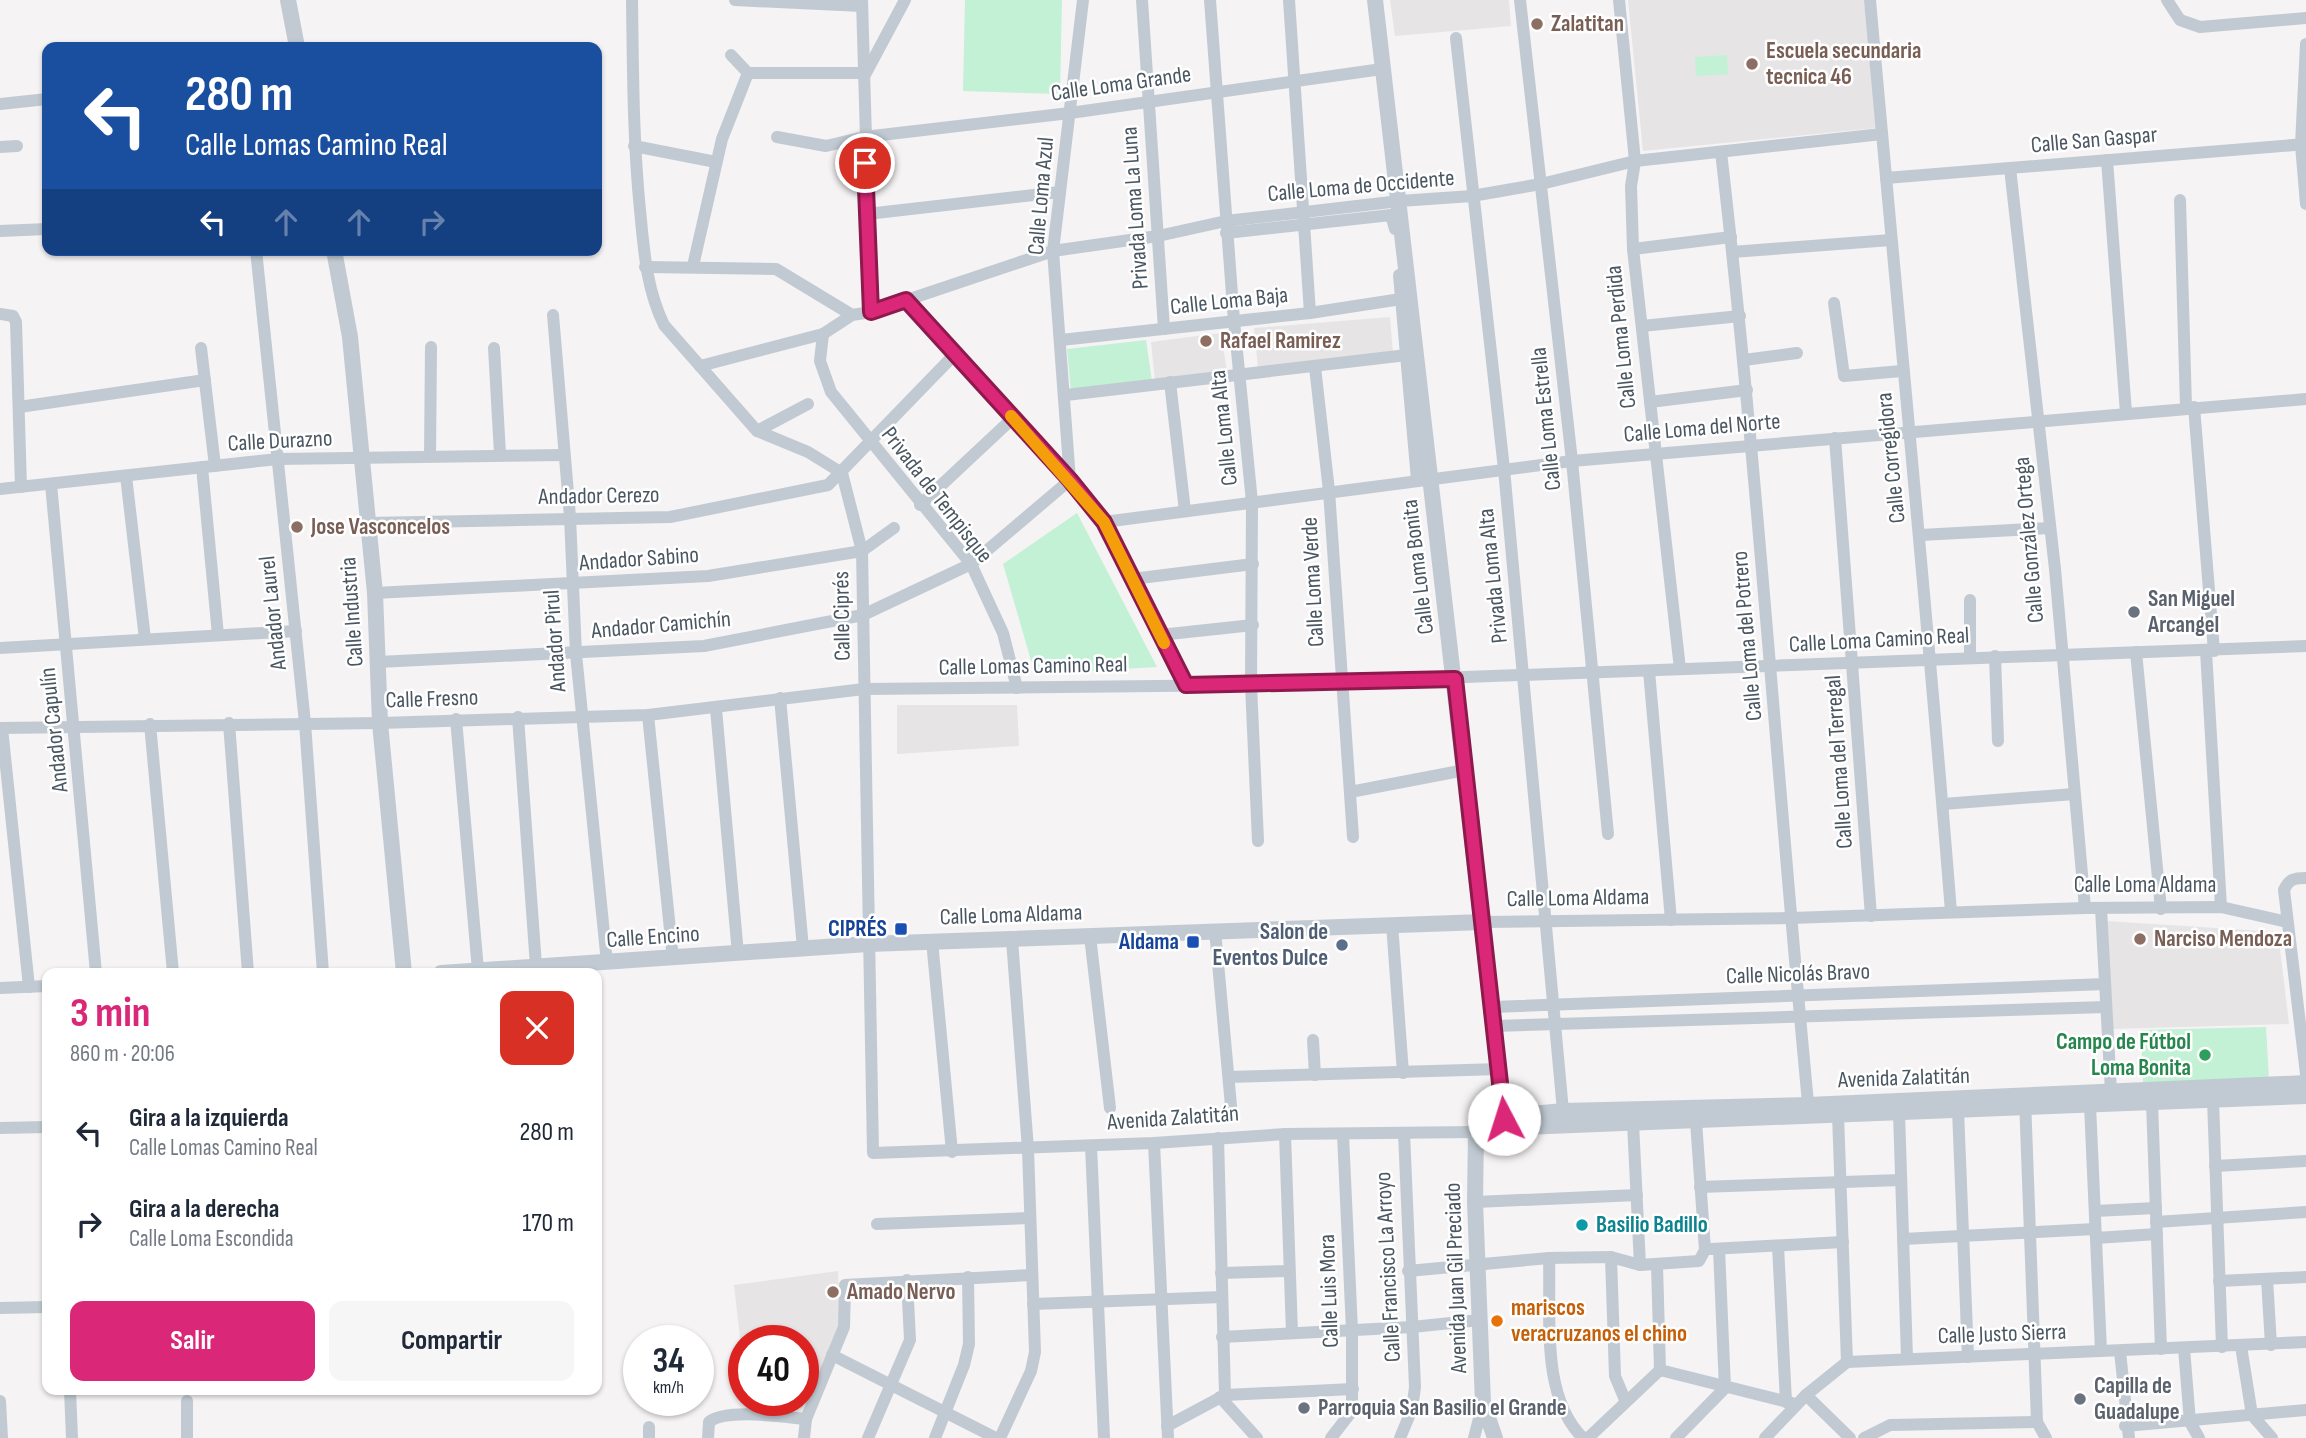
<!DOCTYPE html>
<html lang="es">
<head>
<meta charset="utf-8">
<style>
  :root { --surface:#fff; --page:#f6f6f7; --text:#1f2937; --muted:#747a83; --accent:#db2777 }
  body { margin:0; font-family:"Sofia Sans Condensed",sans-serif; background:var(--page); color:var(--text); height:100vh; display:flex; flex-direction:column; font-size:26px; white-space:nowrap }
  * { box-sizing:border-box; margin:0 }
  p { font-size:23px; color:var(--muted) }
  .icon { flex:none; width:38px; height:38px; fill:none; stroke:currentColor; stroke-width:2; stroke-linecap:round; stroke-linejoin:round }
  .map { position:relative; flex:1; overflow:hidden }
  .panel { position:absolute; left:42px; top:968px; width:560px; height:427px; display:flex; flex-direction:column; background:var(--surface); border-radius:14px; box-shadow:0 2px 5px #0004 }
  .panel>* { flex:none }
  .banner { position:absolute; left:42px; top:42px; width:560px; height:214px; border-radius:14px; box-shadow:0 2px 5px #0004; background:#1a4fa0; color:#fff; overflow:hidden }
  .speed { position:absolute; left:623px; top:1325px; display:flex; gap:14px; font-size:35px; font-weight:700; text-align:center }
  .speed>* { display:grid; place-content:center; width:91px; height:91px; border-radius:50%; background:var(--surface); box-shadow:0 2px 5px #0004; line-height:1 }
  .speed small { font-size:18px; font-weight:400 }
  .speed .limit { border:10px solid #d22; background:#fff; color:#111 }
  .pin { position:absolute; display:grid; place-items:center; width:60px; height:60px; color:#fff; margin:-30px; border:4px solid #fff; border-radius:50%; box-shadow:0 2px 7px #0007 }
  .me { position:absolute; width:77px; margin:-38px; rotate:355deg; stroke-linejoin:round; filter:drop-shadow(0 0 5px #0008) }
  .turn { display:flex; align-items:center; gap:24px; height:147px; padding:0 28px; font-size:32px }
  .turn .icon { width:91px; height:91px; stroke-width:2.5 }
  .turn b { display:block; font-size:49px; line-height:60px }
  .lanes { display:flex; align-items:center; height:66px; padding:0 28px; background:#0003; justify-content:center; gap:35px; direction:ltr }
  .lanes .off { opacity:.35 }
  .round { display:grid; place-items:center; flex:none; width:74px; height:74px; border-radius:14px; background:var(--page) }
  .summary { display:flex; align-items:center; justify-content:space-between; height:119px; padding:0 28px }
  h1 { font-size:42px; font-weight:700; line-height:52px; color:var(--accent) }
  .button { display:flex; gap:14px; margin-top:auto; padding:14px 28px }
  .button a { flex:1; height:80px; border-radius:14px; background:var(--accent); color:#fff; font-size:28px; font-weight:700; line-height:80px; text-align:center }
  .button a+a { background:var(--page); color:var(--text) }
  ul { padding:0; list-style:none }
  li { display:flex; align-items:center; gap:21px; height:91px; padding:0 28px }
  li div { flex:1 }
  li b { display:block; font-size:26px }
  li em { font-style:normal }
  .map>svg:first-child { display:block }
</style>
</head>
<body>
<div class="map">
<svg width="2306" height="1438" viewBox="0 0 2306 1438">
  <rect width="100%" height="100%" fill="#f5f3f3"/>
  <!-- education -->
  <g fill="#e6e4e5">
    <path d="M1390,0H1509L1511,26L1395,36Z"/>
    <path d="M1628,0H1864L1877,128L1643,151Z"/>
    <path d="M1390,317L1393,354L1258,369L1254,328Z"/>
    <path d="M1221,333L1227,372L1155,381L1151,342Z"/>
    <path d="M897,705H1017L1019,746L897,754Z"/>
    <path d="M2106,921L2278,932L2289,1024L2112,1029Z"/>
    <path d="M838,1271L840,1326L802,1408L747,1407V1400H803V1340H744V1373L734,1285Z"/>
  </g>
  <!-- green -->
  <g fill="#c3f1d5">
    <path d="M965,0H1062L1060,94L963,91Z"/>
    <path d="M1727,55L1728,74L1696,76L1695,57Z"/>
    <path d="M1146,340L1152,381L1071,391L1067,349Z"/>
    <path d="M1077,513L1157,667L1035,674L1003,564Z"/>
    <path d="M2266,1027L2269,1080L2143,1083L2141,1030Z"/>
  </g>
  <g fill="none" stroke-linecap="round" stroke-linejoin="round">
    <!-- minor -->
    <g stroke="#c1cad2" stroke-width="12">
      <path d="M632,0C633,70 633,140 640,210C644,250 646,288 664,325L757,431L808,452L842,473L862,551L873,1153L1154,1143L1285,1134L1476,1132"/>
      <path d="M735,0L862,6"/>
      <path d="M862,0L871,312"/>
      <path d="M1142,0L1164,329"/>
      <path d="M1210,0L1234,321L1252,502L1251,685L1258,841"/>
      <path d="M1289,0L1310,313"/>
      <path d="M1520,0L1572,461L1608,834"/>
      <path d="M1619,0L1635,161L1631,186L1633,249L1680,669"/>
      <path d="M1870,0C1897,304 1927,607 1951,912"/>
      <path d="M2167,0L2180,20L2200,27L2306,18"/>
      <path d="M1456,38L1504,469L1563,1111"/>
      <path d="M2306,44L2301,145L2306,204"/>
      <path d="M731,55L748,73"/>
      <path d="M748,73H866L905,0"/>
      <path d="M0,104L47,99"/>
      <path d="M777,137L826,146L864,137L1070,113L1382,69"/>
      <path d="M634,146L716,162"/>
      <path d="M0,147L17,146"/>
      <path d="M1721,152C1758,472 1778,793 1809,1113"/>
      <path d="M2107,160L2126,413"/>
      <path d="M2010,168L2055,569L2085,908"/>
      <path d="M1886,178L2306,144"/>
      <path d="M2180,200L2186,407"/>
      <path d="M867,214L1060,192"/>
      <path d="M0,231L47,229"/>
      <path d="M1226,233L1391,215L1395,229"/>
      <path d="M1633,249L1731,237"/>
      <path d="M256,250L305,723L323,973"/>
      <path d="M1732,252L1891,240"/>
      <path d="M693,266L722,139L748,73"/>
      <path d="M645,267L776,269L852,315"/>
      <path d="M1399,275L1417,480"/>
      <path d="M906,301L1070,480L1104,522L1186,685"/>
      <path d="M1834,303L1844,376L1902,371"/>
      <path d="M0,314L13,316L16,322L21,487"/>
      <path d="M553,315L570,517L576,654L607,963"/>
      <path d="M1642,326L1740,316"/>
      <path d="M823,334L820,361L831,392L971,564L1003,633L1017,688"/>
      <path d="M1061,340L1310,313L1401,299"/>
      <path d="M201,348L215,466"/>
      <path d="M494,348L500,454"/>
      <path d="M1744,360L1797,353"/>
      <path d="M700,366L823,334L852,315L871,312L1053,251L1158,236L1226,221L1400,201L1472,196L1541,184L1635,161L1882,134"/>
      <path d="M1315,367L1329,491L1353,837"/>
      <path d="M1170,382L1185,511"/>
      <path d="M1066,395L1407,355"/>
      <path d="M1650,402L1747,390"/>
      <path d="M19,407L205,380"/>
      <path d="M2194,407L2214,651"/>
      <path d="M757,431L808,404"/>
      <path d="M1835,438L1871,916"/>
      <path d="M430,455L431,347"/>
      <path d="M202,467L218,635"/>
      <path d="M126,476L145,639"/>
      <path d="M51,484L96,973"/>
      <path d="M0,489L278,459L564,455"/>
      <path d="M920,505L1013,418"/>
      <path d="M1104,522L1572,461L2306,399"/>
      <path d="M368,523L670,517L828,485L955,354"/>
      <path d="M1921,535L2050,528"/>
      <path d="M1132,579L1253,564"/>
      <path d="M375,593L708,576L862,551L894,528"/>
      <path d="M1970,600V657"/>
      <path d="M1160,635L1253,625"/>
      <path d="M0,648L296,631"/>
      <path d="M2206,651L2221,907"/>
      <path d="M2136,652L2161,909"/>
      <path d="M1995,656L1998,741"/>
      <path d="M378,662L704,646L863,615L971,564L1070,480L1053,251L1083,0"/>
      <path d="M1649,671L1671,920"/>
      <path d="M780,698L803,948"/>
      <path d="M716,709L738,954"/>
      <path d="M648,715L673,959"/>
      <path d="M518,717L536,966"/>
      <path d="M456,719L478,970"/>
      <path d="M229,723L248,973"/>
      <path d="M150,724L173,973"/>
      <path d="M0,728L380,723L648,715L864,689L1251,685L2306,646"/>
      <path d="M2,728L29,987"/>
      <path d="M1350,792L1465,770"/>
      <path d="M1943,804L2074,794"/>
      <path d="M2306,878C2294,878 2289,879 2284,890L2306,1074"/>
      <path d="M2101,908L2111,1092"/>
      <path d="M1483,922L1791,918L2085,908L2221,907L2287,922"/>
      <path d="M1392,924L1403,1073"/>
      <path d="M1215,930L1231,1106"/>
      <path d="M1090,936L1110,1108"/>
      <path d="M932,941L952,1152"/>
      <path d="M0,988L47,986"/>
      <path d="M1493,1007L2105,984"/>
      <path d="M1495,1026L2106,1007"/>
      <path d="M1313,1040L1315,1075"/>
      <path d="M1229,1077L1500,1069"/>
      <path d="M2025,1099L2037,1422L2046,1438"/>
      <path d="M2213,1100L2222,1347"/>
      <path d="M2152,1103L2161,1349"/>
      <path d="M2090,1105L2101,1351"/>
      <path d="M1958,1110L1968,1357"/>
      <path d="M1899,1113L1907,1358"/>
      <path d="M1838,1115L1847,1362"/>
      <path d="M1633,1123L1640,1265"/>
      <path d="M0,1128L47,1127"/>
      <path d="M1285,1134L1292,1333"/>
      <path d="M1218,1138L1225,1395"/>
      <path d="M1154,1143L1168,1438"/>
      <path d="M1091,1146L1104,1438"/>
      <path d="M2215,1166L2306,1161"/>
      <path d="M1700,1187L1901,1180"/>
      <path d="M1475,1202L1637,1195"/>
      <path d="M2095,1211L2156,1208"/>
      <path d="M2156,1222L2306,1212"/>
      <path d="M877,1224L1029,1218"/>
      <path d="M2096,1238L2157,1234"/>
      <path d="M1903,1239L2095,1229"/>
      <path d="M1778,1246L1786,1402"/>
      <path d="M1711,1249L1843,1242"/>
      <path d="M1611,1257L1615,1376L1625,1400"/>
      <path d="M1549,1258C1551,1315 1540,1396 1583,1438"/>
      <path d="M1657,1265L1660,1370"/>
      <path d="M1408,1271L1549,1258L1611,1257L1640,1265L1699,1261L1705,1250L1696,1121"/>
      <path d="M1221,1273L1288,1271"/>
      <path d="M2267,1279L2271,1345"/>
      <path d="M2219,1281L2306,1277"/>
      <path d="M1033,1304L1222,1297"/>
      <path d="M0,1308L47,1307"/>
      <path d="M1222,1337L1412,1327L1480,1320"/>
      <path d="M2241,1346L2252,1415L2272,1438"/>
      <path d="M2184,1348L2190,1422L2199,1438"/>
      <path d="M2120,1351L2129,1438"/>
      <path d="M832,1355L996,1438"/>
      <path d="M1660,1370L1792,1403"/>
      <path d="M70,1390L72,1438"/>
      <path d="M1806,1395L1850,1438"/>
      <path d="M1220,1397L1257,1438"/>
      <path d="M0,1401L2,1438"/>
      <path d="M1167,1426L1225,1395L1353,1389"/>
      <path d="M2125,1426L2306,1410"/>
      <path d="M649,1427V1438"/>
      <path d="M187,1438V1401"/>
      <path d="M708,1438L709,1422C727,1408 783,1417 806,1419"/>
      <path d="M804,1438L806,1419L844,1327L845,1285L1031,1275"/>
      <path d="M868,1438L910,1340L907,1280"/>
      <path d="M935,1438L964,1365L969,1344L968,1277"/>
      <path d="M1000,1438L1031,1371L1035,1352L1028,1149L1012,940"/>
      <path d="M1331,1438L1352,1411V1330L1343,1135"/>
      <path d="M1400,1438L1412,1409L1415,1387L1404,1133"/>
      <path d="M1474,1438L1483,1403"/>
      <path d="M1588,1438L1660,1370"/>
      <path d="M1676,1438L1725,1388L1719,1249"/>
      <path d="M1765,1438L1806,1395L1847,1362L2306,1342"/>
      <path d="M1864,1438L1890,1425L2037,1422"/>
    </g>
    <!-- tertiary -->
    <g stroke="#c1cad2" stroke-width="16">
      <path d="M288,0L297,47"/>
      <path d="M1375,0L1505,1127"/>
      <path d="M334,250L350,337L375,593L380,723L404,973"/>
      <path d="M441,973L868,944L1483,922"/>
      <path d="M1497,1128L2306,1096"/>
      <path d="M1495,1438L1483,1403L1475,1202L1476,1132L1494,1127L1511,1116L1563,1111L1808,1105L2306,1083"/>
    </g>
  </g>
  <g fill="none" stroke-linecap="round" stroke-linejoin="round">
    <!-- route casing -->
    <g stroke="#8e194d" stroke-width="18">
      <path id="route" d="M865,163L871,312L906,300L1070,480L1104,522L1186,685L1455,679L1504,1119"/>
    </g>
    <!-- route -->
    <use href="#route" stroke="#db2777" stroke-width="12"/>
    <!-- slow -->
    <path stroke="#f59e0b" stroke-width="12" d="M1011,416L1104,522L1164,643"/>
  </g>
  <!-- markers -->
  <g fill="#8d6e63" stroke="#fff" stroke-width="2.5">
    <circle cx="1537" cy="24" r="7"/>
    <circle cx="1752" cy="64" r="7"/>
    <circle cx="1206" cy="341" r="7"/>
    <circle cx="297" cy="527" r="7"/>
    <circle cx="2140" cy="939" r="7"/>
    <circle cx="833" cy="1292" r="7"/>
  </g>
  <g fill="#6b7280" stroke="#fff" stroke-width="2.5">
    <circle cx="2134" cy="612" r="7"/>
    <circle cx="2080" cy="1399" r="7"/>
    <circle cx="1304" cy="1408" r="7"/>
  </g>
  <g fill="#1a4fb4" stroke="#fff" stroke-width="2.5">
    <rect x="894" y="922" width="14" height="14" rx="3.5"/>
    <rect x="1186" y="935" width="14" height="14" rx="3.5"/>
  </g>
  <circle fill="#5c6f8a" stroke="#fff" stroke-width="2.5" cx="1342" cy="945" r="7"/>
  <circle fill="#2e9e5b" stroke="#fff" stroke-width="2.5" cx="2205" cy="1055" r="7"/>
  <circle fill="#0f9aa8" stroke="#fff" stroke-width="2.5" cx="1582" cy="1225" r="7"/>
  <circle fill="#e8710a" stroke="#fff" stroke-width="2.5" cx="1497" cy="1321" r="7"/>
  <g text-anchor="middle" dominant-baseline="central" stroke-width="5" stroke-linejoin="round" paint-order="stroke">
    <!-- education labels -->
    <g font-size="23" font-weight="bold" fill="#785e54" stroke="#fff" text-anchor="start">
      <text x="1551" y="24">Zalatitan</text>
      <text x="1766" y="51">Escuela secundaria<tspan x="1766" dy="26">tecnica 46</tspan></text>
      <text x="1220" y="341">Rafael Ramirez</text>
      <text x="311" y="527">Jose Vasconcelos</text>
      <text x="2154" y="939">Narciso Mendoza</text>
      <text x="847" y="1292">Amado Nervo</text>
    </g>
    <!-- street labels -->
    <g font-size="23" fill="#4a5661" stroke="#fff">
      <text transform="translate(1121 84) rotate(-8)">Calle Loma Grande</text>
      <text transform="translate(2094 140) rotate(-5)">Calle San Gaspar</text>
      <text transform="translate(1361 186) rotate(-5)">Calle Loma de Occidente</text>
      <text transform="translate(1041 196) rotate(-85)">Calle Loma Azul</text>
      <text transform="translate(1135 208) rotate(-94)">Privada Loma La Luna</text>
      <text transform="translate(1229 301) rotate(-6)">Calle Loma Baja</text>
      <text transform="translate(1621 337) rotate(-96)">Calle Loma Perdida</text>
      <text transform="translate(1546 419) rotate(-96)">Calle Loma Estrella</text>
      <text transform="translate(1224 428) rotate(-96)">Calle Loma Alta</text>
      <text transform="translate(1702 428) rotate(-5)">Calle Loma del Norte</text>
      <text transform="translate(280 441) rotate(-3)">Calle Durazno</text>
      <text transform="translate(1891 458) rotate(-96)">Calle Corregidora</text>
      <text transform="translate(937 495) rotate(52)">Privada de Tempisque</text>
      <text transform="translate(599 496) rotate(-1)">Andador Cerezo</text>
      <text transform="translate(2029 540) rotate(-95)">Calle González Ortega</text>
      <text transform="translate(639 559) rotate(-4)">Andador Sabino</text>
      <text transform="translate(1418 567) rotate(-97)">Calle Loma Bonita</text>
      <text transform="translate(1493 576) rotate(-96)">Privada Loma Alta</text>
      <text transform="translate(1313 582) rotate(-93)">Calle Loma Verde</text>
      <text transform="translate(352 612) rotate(-94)">Calle Industria</text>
      <text transform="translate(273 613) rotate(-96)">Andador Laurel</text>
      <text transform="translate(842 616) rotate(-91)">Calle Ciprés</text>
      <text transform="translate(661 625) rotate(-5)">Andador Camichín</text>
      <text transform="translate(1747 636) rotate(-95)">Calle Loma del Potrero</text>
      <text transform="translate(1879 640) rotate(-3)">Calle Loma Camino Real</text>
      <text transform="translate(555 641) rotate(-94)">Andador Pirul</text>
      <text transform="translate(1033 666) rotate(-1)">Calle Lomas Camino Real</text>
      <text transform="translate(432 699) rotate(-2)">Calle Fresno</text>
      <text transform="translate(54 730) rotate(-96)">Andador Capulín</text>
      <text transform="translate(1839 762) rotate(-94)">Calle Loma del Terregal</text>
      <text x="2145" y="885">Calle Loma Aldama</text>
      <text transform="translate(1578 898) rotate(-1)">Calle Loma Aldama</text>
      <text transform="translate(1011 915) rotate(-2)">Calle Loma Aldama</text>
      <text transform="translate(653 937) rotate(-4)">Calle Encino</text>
      <text transform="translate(1798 974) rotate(-2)">Calle Nicolás Bravo</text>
      <text transform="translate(1904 1078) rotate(-2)">Avenida Zalatitán</text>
      <text transform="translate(1173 1118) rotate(-4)">Avenida Zalatitán</text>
      <text transform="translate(1388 1267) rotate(-93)">Calle Francisco La Arroyo</text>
      <text transform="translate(1456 1278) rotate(-92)">Avenida Juan Gil Preciado</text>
      <text transform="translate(1329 1291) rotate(-92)">Calle Luis Mora</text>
      <text transform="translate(2002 1334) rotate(-2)">Calle Justo Sierra</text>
    </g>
    <!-- worship labels -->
    <g font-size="23" font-weight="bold" fill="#5b616d" stroke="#fff" text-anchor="start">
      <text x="2148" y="599">San Miguel<tspan x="2148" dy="26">Arcangel</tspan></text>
      <text x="2094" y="1386">Capilla de<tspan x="2094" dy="26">Guadalupe</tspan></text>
      <text x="1318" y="1408">Parroquia San Basilio el Grande</text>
    </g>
    <!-- transit labels -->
    <g font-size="23" font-weight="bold" fill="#164399" stroke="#fff" text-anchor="end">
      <text x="887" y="929">CIPRÉS</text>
      <text x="1179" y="942">Aldama</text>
    </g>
    <!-- service labels -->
    <g font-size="23" font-weight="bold" fill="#4e5e75" stroke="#fff" text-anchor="end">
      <text x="1328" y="932">Salon de<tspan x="1328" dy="26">Eventos Dulce</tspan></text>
    </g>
    <!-- leisure labels -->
    <g font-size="23" font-weight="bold" fill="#27864d" stroke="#fff" text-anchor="end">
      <text x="2191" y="1042">Campo de Fútbol<tspan x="2191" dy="26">Loma Bonita</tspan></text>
    </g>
    <!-- culture labels -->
    <g font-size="23" font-weight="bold" fill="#0d838f" stroke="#fff" text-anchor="start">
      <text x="1596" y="1225">Basilio Badillo</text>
    </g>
    <!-- food labels -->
    <g font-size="23" font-weight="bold" fill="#c56008" stroke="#fff" text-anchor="start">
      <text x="1511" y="1308">mariscos<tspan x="1511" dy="26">veracruzanos el chino</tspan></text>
    </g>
  </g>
</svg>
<div class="speed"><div>34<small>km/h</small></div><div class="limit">40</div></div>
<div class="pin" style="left:865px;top:163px;background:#d93025"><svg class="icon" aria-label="arrive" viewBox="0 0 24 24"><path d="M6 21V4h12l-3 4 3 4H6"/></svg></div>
<svg class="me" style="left:1504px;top:1119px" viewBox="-20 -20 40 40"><circle r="19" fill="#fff"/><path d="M0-13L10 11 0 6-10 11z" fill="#db2777"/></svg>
<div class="banner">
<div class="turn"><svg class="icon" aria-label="left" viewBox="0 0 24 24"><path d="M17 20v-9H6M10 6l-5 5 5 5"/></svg><div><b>280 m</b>Calle Lomas Camino Real</div></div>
<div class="lanes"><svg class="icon" aria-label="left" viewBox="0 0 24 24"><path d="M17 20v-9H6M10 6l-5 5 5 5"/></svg><svg class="icon off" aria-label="ahead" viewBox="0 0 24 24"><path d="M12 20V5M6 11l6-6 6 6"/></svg><svg class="icon off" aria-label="ahead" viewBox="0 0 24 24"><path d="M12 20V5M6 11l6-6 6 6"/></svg><svg class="icon off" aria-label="right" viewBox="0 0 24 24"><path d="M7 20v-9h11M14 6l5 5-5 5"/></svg></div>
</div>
<section class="panel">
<div class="summary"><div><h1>3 min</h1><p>860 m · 20:06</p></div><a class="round" style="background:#d93025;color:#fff"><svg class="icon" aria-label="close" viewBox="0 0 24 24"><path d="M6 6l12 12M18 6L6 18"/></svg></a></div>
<ul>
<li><svg class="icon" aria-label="left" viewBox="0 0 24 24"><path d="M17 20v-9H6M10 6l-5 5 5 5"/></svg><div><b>Gira a la izquierda</b><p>Calle Lomas Camino Real</p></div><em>280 m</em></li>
<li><svg class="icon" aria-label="right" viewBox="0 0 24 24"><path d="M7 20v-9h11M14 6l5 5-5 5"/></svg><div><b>Gira a la derecha</b><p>Calle Loma Escondida</p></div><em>170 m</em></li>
</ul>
<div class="button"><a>Salir</a><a>Compartir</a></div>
</section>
</div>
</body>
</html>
